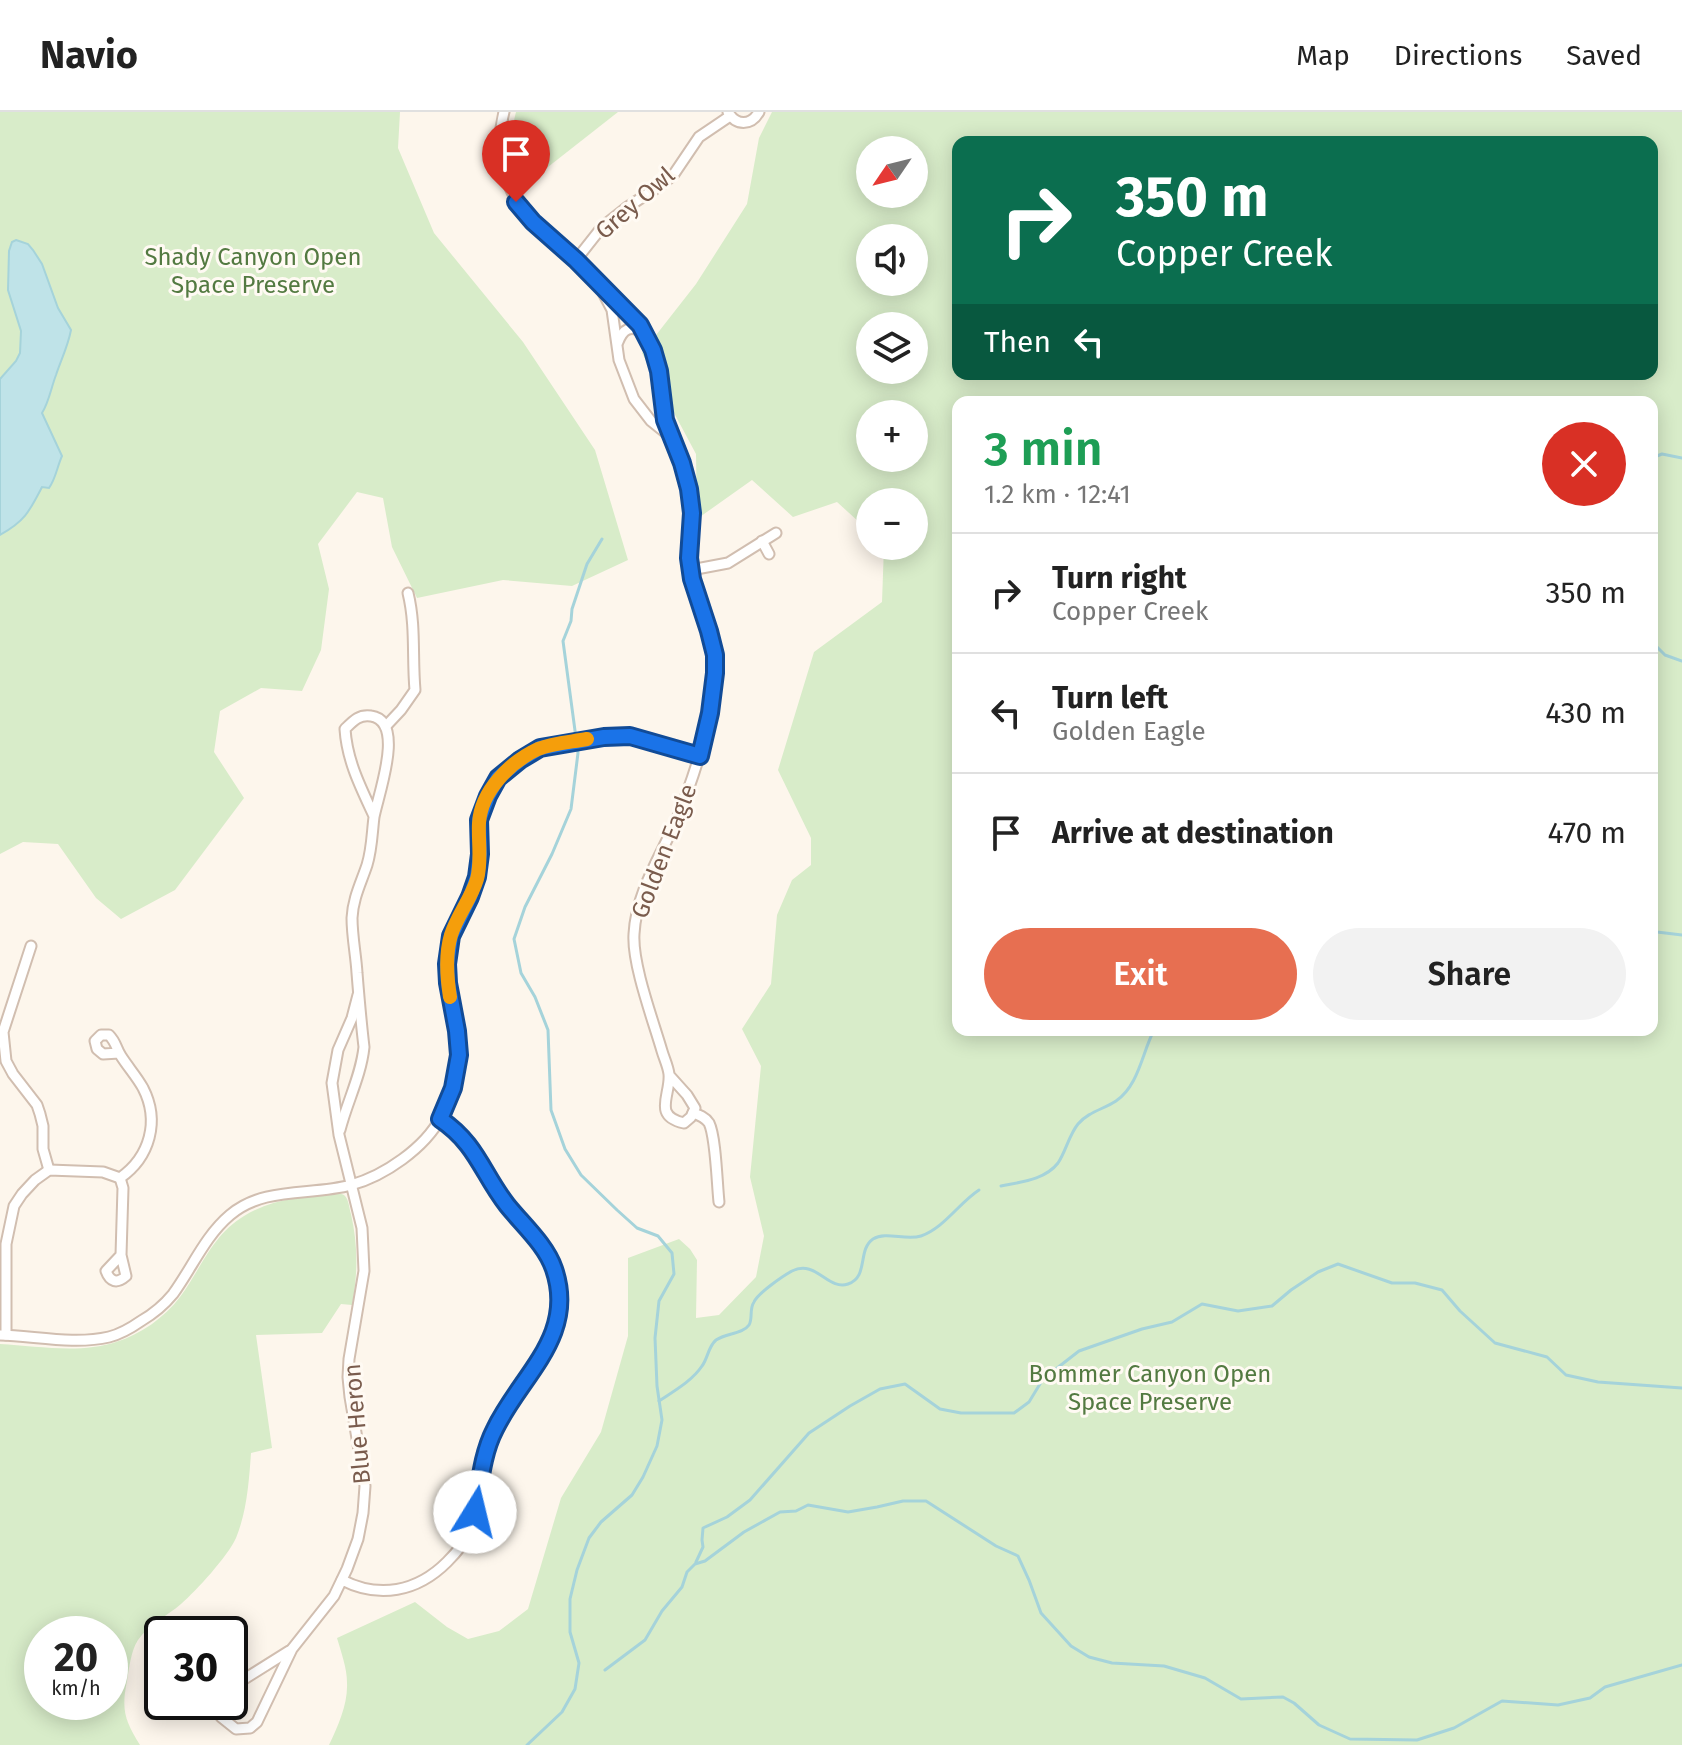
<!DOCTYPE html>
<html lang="en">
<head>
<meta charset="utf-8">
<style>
  :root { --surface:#fff; --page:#f2f2f2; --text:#222; --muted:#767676; --line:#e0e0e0; --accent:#e76f51 }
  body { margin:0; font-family:"Fira Sans",sans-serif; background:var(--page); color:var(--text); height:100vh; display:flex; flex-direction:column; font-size:30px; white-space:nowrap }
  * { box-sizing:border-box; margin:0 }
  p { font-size:26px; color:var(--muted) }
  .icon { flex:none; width:44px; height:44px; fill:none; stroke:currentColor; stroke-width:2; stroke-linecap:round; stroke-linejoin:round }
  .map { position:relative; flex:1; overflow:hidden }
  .panel { position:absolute; left:952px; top:284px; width:706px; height:640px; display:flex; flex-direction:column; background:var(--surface); border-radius:16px; box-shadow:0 4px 20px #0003 }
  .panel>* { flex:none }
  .hud { position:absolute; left:952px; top:24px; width:706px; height:244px; border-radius:16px; box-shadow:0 4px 20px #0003; background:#0b6e4f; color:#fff; overflow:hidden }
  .needle { width:52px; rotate:235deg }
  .controls { position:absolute; left:856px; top:24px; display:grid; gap:16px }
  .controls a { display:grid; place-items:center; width:72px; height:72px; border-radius:50%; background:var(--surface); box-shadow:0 4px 20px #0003; font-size:40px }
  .speed { position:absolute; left:24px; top:1504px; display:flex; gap:16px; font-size:40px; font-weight:700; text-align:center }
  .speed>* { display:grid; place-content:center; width:104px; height:104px; border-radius:50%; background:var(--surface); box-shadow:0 4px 20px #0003; line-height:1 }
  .speed small { font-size:20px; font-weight:400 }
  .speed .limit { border:4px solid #111; border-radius:12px; background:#fff; color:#111 }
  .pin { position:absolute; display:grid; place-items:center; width:68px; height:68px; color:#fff; margin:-82px -34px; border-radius:50% 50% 50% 0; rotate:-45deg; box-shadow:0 0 8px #0007 }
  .pin .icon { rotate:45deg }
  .me { position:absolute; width:88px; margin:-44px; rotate:9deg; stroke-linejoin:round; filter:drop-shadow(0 0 6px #0008) }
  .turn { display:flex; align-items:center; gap:28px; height:168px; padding:0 32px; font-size:36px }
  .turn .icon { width:104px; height:104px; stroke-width:2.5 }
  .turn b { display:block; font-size:56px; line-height:68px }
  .then { display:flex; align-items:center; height:76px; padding:0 32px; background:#0003; gap:16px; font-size:30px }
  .round { display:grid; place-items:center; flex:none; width:84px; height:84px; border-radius:42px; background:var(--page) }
  .summary { display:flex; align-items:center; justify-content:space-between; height:136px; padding:0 32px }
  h1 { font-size:48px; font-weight:600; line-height:60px; color:#1e9e55 }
  .primary-button { display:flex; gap:16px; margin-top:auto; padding:16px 32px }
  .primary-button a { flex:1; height:92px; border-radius:48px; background:var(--accent); color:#fff; font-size:32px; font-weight:600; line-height:92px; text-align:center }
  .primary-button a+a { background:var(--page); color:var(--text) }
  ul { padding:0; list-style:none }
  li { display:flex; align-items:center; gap:24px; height:120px; padding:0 32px; border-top:2px solid var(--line) }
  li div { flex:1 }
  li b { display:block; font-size:30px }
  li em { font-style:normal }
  header { display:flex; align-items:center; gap:48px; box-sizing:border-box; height:112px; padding:0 40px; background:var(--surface); border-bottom:2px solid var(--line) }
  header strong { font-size:38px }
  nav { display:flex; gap:44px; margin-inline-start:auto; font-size:28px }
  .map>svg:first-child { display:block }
</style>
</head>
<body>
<header>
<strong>Navio</strong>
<nav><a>Map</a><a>Directions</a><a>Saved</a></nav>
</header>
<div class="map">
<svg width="1682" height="1633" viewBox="0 0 1682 1633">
  <rect width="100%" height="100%" fill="#fdf6ec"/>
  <!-- green -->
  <g fill="#d8ecc9" fill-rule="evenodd">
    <path d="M0,0H400L398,36L434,121L523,230L595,338L628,448L572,474L503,468L417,486L392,435L383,386L357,380L318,432L329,477L321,538L302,579L261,576L220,599L214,640L244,686L175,778L121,807L96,786L58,732L23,730L0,742Z"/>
    <path d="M516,0H618L525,73L508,33Z"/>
    <path d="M772,0H1682V1633H329C338,1614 348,1592 347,1571C347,1556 341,1540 337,1526L415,1490L447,1515L468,1527L499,1519L528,1497L561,1386L601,1320L628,1224V1146L679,1127L690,1137L697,1148L696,1206L719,1203L756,1165L764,1124L750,1065L761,954L742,917L771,872L777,803L792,768L811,753V726L778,658L814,540L882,490L884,434H914V390H870V420L837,390L793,405L752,368L697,407L696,342L642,241L696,172L747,92L759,26ZM958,30H1652V262H958ZM870,38H914V82H870ZM870,126H914V170H870ZM870,214H914V258H870ZM958,290H1652V918H958ZM870,302H914V346H870Z"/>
    <path d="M338,1081C340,1082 343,1082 344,1083C349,1087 349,1096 351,1102C358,1133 358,1162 352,1193L341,1192L322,1221L256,1223L272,1336L251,1341C249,1369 247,1399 236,1426C228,1444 196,1479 181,1492C167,1504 148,1513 138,1528C131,1538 129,1557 127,1569C121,1598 125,1609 140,1633H0V1232C37,1234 80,1242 116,1230C141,1222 164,1206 180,1185C201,1157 212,1123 244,1104C272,1086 306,1085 338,1081ZM42,1522H110V1590H42Z"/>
  </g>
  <!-- water -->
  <path fill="#bfe3e8" stroke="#a5d3da" stroke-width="2" d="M16,128L28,132L33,138L42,152L58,196L71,218C68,234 61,248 56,263C51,276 49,290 42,301L62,344C57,355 56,366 49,376L42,375C29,400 25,409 0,423V267L16,249L20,241L21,219L8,178L9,139L12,130Z"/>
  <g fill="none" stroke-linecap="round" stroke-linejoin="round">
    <!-- stream -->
    <g stroke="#a5d3da" stroke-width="3">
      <path d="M1652,346L1662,342L1682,346"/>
      <path d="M1652,530L1665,543L1682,549"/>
      <path d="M1652,816L1657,820L1682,823"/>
      <path d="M1001,1074C1020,1070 1045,1068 1058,1051C1066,1039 1069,1023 1078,1012C1088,1000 1104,997 1116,989C1139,973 1142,941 1154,918"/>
      <path d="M659,1289C674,1279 692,1269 702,1254C708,1246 708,1235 716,1228C726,1221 743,1222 749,1213C753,1207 749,1197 754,1190C758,1181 783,1164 792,1159C816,1147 828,1179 848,1172C869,1165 857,1138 873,1127C886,1119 906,1129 921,1124C944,1116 959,1091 979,1078"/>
      <path d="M696,1450L703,1435L702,1428L703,1416L727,1405L750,1388L809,1321L850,1294L880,1277L905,1272L940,1297L961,1301H1014L1029,1290L1043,1267L1079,1239L1142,1217L1172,1210L1202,1192L1238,1199L1272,1194L1291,1178L1318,1160L1338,1152L1392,1171H1415L1442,1178L1460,1199L1495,1231L1547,1245L1566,1263L1598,1270L1682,1276"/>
      <path d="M605,1558L645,1528L662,1499L682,1475L687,1460L695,1452L705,1449L744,1420L780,1400L796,1399L808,1393L848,1400L877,1395L903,1389H926L996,1434L1018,1444L1029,1468L1041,1501L1071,1534L1089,1545L1112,1551L1164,1554L1205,1566L1241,1587L1283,1585L1294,1591L1319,1613L1350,1627L1417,1628L1454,1616L1502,1589L1558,1593L1590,1586L1605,1575L1682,1553"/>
      <path d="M527,1633L562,1600L575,1577L579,1551L570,1520V1487L577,1458L589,1426L601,1410L632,1383L643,1365L657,1334L662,1308L657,1274L655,1226L659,1189L674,1162L672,1141L658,1124L637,1116L617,1098L581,1063L565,1037L551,998L548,918L535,885L521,861L514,827L525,795L552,742L571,697L578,641L563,529L571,509L572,497L587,452L602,427"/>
    </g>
    <!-- minor casing -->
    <g stroke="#d1beb0" stroke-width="13">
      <g id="minor">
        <path d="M504,0C494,39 504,80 533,109C545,123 561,134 575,146C597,167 618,191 640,213C648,227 655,241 659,257C662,273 661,290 665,305C666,313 671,320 674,328C683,350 690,374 692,398C694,420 688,442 691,464C697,498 718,527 715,563C711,614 695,663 676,709C660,745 636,781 634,822C632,852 653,908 662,939C664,946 668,954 669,962C671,983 652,1004 684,1011L691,1005L695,996L687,983L669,963"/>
        <path d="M728,0C736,14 751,14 759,0"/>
        <path d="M576,148L602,115L626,96L664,71L674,62L699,25L730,4"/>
        <path d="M601,177L612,198L619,248L634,287L651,309L671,325"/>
        <path d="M618,230C623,217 630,213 643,220"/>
        <path d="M762,429L769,442"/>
        <path d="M691,458L728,451L776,421"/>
        <path d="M386,614L401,598L415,578C412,545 416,514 408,481"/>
        <path d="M31,834L3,920L6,949L13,962L37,993L40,1002L43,1014V1037L49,1058"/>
        <path d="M119,941L103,942L97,937L95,929L101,923H109C116,930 116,936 121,944C128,955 137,965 143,976C160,1009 150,1045 120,1066"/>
        <path d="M693,1001C699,1003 705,1005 709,1011C716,1025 717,1073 719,1090"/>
        <path d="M340,1018C347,990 361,964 364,935C361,910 359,886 357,861C356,843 352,825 352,806C353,786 361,771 367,753C372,737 372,721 374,705C378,683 406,609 371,604C359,602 353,609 345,617C347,649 361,676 374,704"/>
        <path d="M120,1066L123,1076L121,1143L126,1164C117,1172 110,1170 106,1159L121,1143"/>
        <path d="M0,1223C35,1224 74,1233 109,1225C121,1222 131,1216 141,1209C153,1202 164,1193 173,1182C192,1156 205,1124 230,1103C264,1074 311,1084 351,1073C384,1064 425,1036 441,1005C455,979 461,947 457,917C453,896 446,874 447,852C448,843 448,830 451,822C458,803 471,787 477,767C482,747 476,726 480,707C486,676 511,647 540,636C555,630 573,629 588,627C601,625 617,622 630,624C650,626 680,638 700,644"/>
        <path d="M6,1223V1132L14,1094L22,1082L35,1068L49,1058L103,1060L120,1066"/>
        <path d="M342,1468C379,1487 417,1480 447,1450C455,1442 464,1432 469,1421C483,1387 478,1348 496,1315C520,1271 563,1234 559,1180C557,1144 527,1119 507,1093C482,1061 477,1031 440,1007"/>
        <path d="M230,1576L289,1539"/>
        <path d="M220,1590L219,1594L221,1605L236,1617L250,1616L257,1610L292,1537L334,1484L347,1457L358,1427L363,1401L365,1374L350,1285L348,1265L349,1247L364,1159L363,1137L362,1116L339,1023L332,971L338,938L352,906L358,883"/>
      </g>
    </g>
    <!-- minor -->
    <use href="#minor" stroke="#fff" stroke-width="9"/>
  </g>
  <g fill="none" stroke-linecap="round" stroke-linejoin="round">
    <!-- route casing -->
    <g stroke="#114b97" stroke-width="20">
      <path id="route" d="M475,1400C480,1372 482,1342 495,1317C521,1263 577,1224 554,1157C546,1133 523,1113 507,1093C482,1061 477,1032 440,1007L453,976L459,943L457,919L448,871L447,852L451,824L470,785L477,765L480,742L479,708L488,684L498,666L520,648L540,636L604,625L630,624L700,644L710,601L715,561V543L709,519L692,467L689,446L692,401L689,377L682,351L665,308L659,259L653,238L640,213L576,148L533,110L516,90"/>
    </g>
    <!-- route -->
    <use href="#route" stroke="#1a73e8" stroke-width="14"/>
    <!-- slow -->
    <path stroke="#f59e0b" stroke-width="14" d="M450,885C447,866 445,843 451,823C457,804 471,787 477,767C482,749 478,730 479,711C481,679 510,650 538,637C553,631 571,630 587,627"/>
  </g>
  <g text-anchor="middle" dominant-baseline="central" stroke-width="6" stroke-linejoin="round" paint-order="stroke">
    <!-- street labels -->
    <g font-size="24" fill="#7a5c4d" stroke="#fffaf3">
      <text transform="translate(635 91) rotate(-41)">Grey Owl</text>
      <text transform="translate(664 739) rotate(-69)">Golden Eagle</text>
      <text transform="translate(357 1312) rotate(-95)">Blue Heron</text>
    </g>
    <!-- park labels -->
    <g font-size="24" fill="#537a41" stroke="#fffaf3">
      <text x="253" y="145">Shady Canyon Open<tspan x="253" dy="28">Space Preserve</tspan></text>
      <text x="1150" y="1262">Bommer Canyon Open<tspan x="1150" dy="28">Space Preserve</tspan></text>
    </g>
  </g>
</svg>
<div class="controls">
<a><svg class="needle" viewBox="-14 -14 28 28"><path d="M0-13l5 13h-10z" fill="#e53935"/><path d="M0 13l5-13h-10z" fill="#767676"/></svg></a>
<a><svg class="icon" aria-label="sound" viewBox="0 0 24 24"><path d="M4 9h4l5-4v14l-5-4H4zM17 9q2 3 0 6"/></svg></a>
<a><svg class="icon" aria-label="layers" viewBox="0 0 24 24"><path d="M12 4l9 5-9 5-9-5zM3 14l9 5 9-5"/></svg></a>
<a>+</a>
<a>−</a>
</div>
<div class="speed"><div>20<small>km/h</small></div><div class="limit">30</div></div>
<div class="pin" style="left:516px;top:90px;background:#d93025"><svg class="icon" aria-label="arrive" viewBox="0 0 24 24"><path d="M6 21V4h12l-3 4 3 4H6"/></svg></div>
<svg class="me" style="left:475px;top:1400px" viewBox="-20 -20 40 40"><circle r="19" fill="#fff"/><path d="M0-13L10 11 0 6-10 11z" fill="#1a73e8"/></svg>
<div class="hud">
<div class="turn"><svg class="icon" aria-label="right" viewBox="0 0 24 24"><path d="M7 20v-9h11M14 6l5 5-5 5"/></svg><div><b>350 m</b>Copper Creek</div></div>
<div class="then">Then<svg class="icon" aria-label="left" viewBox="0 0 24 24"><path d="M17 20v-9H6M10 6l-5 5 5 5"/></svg></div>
</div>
<section class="panel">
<div class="summary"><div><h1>3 min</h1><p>1.2 km · 12:41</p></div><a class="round" style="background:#d93025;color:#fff"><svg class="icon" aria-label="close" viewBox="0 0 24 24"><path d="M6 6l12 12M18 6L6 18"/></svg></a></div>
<ul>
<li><svg class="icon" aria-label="right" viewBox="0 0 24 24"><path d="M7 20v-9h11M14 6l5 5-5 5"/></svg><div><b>Turn right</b><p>Copper Creek</p></div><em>350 m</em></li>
<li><svg class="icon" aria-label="left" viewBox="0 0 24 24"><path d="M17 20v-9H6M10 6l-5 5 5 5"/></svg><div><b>Turn left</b><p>Golden Eagle</p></div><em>430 m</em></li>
<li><svg class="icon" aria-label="arrive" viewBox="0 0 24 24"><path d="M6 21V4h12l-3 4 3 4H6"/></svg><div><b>Arrive at destination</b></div><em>470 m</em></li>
</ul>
<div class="primary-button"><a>Exit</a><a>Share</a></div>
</section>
</div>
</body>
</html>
